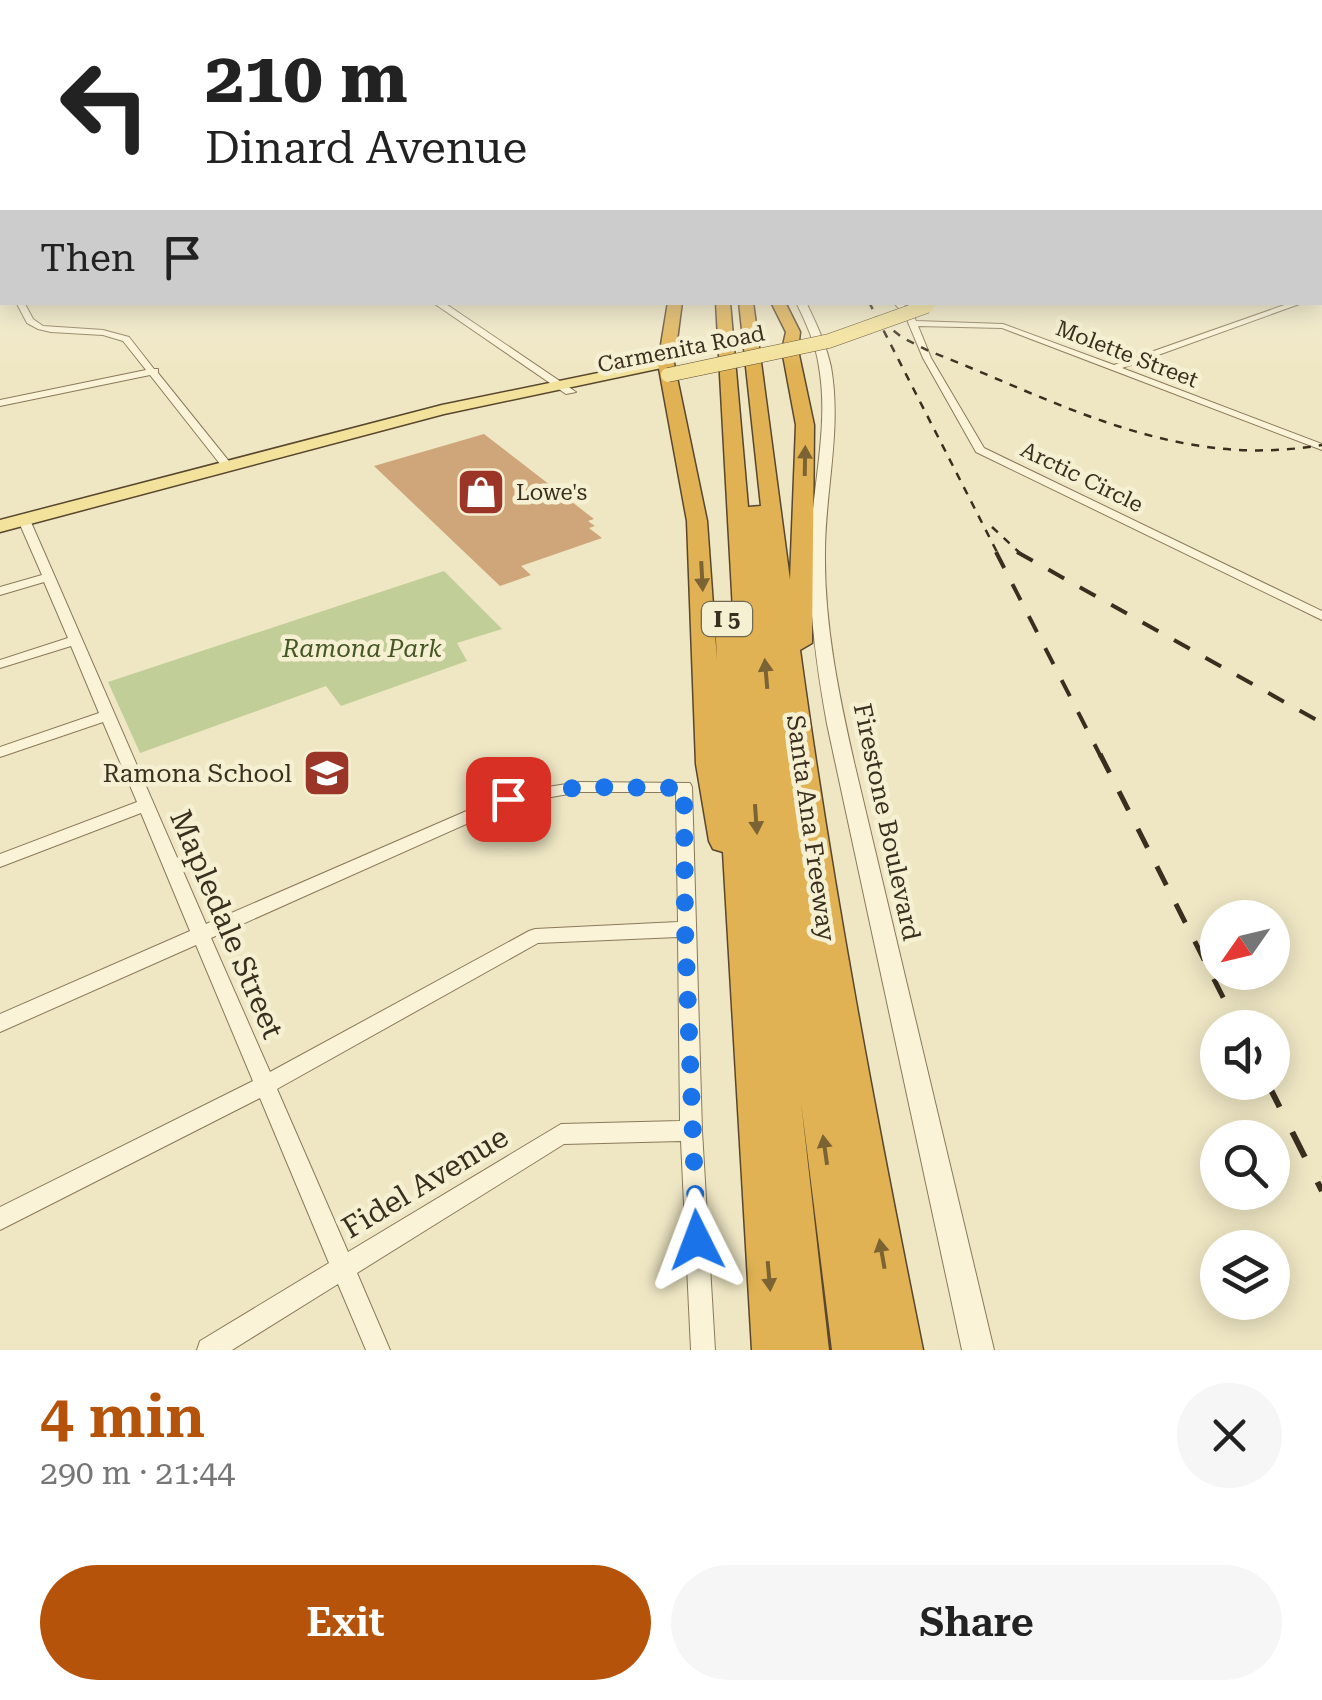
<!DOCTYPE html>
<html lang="en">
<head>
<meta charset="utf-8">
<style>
  :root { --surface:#fff; --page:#f6f6f6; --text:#222; --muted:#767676; --accent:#b45309 }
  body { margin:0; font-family:"Roboto Serif",serif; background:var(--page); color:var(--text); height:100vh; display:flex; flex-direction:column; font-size:38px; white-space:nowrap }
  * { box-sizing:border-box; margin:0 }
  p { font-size:32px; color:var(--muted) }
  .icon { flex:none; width:55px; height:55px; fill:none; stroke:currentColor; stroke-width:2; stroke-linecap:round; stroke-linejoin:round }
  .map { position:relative; height:1350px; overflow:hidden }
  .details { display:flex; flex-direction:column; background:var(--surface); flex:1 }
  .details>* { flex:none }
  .top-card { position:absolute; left:0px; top:0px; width:1322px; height:305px; box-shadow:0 5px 25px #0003; background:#fff; color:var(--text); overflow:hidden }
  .needle { width:65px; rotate:236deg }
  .fabs { position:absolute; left:1200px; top:900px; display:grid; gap:20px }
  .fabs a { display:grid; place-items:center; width:90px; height:90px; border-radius:50%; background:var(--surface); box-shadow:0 5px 25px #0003; font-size:50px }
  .pin { position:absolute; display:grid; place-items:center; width:85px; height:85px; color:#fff; margin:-42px; border-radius:20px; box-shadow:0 5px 15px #0006 }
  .me { position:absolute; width:110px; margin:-55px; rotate:357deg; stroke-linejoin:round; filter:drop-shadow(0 0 8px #0008) }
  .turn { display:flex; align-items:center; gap:35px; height:210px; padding:0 40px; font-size:45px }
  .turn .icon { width:130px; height:130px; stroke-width:2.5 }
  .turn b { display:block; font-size:70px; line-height:85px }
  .then { display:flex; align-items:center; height:95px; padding:0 40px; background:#0003; gap:20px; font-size:38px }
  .round { display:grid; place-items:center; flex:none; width:105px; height:105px; border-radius:52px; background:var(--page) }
  .head { display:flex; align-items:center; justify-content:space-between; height:170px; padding:0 40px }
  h1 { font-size:60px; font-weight:600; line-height:75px; color:var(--accent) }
  .action { display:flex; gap:20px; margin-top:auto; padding:20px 40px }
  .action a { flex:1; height:115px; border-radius:60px; background:var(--accent); color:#fff; font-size:40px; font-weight:600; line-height:115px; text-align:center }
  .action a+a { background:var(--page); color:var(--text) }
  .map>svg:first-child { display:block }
</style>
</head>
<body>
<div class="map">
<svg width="1322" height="1350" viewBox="0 0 1322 1350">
  <rect width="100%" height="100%" fill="#efe7c4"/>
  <!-- green -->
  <path fill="#c1ce97" d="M444,571L502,629L457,643L467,661L341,706L326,686L140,753L108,682Z"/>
  <!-- building -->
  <path fill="#cea679" d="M484,434L594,519L588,521L595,526L589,528L602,538L521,566L531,575L500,586L374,466Z"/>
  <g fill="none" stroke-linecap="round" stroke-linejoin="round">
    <!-- minor casing -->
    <g stroke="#8a795a" stroke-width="2">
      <g id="minor">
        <rect x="0" y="180" width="2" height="4"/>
        <path d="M2,213V217L0,218V214Z"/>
        <path d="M0,267L2,268V275H0Z"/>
        <rect x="1320" y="294" width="2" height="4"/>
        <path d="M16,302H24L33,319L43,326L103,330L129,337L154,369H158V373L232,465V469H224L150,375L0,406V400L146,370L123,341L103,335L51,332L38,329L27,323Z"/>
        <path d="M893,302H901L912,312L916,321L1003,324L1114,365L1293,302H1305L1122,368L1322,444V450L1002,328L918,326L931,358L984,448L1322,611V620L976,452L923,358L905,315Z"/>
        <path d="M24,517L30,520L55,577L206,924L508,793L580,782L690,783L692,787L702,1131L715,1350H691L681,1141L564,1144L357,1273L390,1350H366L338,1284L232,1350H197L200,1341L329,1263L260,1098L0,1230V1207L253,1081L196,945L0,1032V1014L190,931L141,813L0,867V854L137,802L103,722L0,757V747L99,713L71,646L0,668V660L68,638L44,582L0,595V587L42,575L18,520ZM580,792H676L678,922L535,929L529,931L270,1072L211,938L511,804ZM678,937L680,1121L561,1124L348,1252L277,1089L538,943Z"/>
      </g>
    </g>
    <!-- tertiary casing -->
    <g stroke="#8a795a" stroke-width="2">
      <g id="tertiary">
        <path d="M432,302H443L576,392L566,394Z"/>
        <path d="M796,302H806C816,323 826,344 831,367C842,429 825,491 825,552C824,624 839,696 855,766L994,1350H962L827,724C817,669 809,613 810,557C810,494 830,430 819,367C816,344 806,323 796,302Z"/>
      </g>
    </g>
    <!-- secondary casing -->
    <g stroke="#6c5a3d" stroke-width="2">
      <rect id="secondary" x="1320" y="267" width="2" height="6"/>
    </g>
    <!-- primary casing -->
    <g stroke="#58462e" stroke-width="3">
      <path id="primary" d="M666,359L673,363L671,366L444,414L0,532V520L442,405Z"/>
    </g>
    <!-- motorway casing -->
    <g stroke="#58462e" stroke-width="3">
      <path id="motorway" d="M668,302H682L674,363L707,521L717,661L715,617L719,612L733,611L716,302H730L748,507L761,506L739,302H753L790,580L796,425L782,350L786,332L771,302H785L800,332L798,350L814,425L812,643L800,650C832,885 876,1117 923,1350H832L801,1102L829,1350H752L723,852L713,849L709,841L696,764L687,521L658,363Z"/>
    </g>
    <!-- minor -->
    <use href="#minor" fill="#faf3d7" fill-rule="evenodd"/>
    <!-- tertiary -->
    <use href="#tertiary" fill="#faf3d7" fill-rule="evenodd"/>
    <!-- secondary -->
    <use href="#secondary" fill="#faf3d7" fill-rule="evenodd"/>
    <!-- primary -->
    <use href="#primary" fill="#f3e29b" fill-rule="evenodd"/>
    <!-- motorway -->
    <use href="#motorway" fill="#e0b253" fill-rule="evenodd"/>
    <!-- rail-far3 -->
    <g stroke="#3a2f1e" stroke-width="2.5" stroke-dasharray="8 8" stroke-linecap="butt">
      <path d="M869,302L998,554"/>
      <path d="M881,321L903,338L929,351C1062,403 1175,470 1322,445"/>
      <path d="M992,527L1021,554"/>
    </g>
    <!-- rail-far2 -->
    <g stroke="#3a2f1e" stroke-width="4" stroke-dasharray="18 18" stroke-linecap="butt">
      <path d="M996,552L1101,757"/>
      <path d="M1017,552L1322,723"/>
    </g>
    <!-- rail-far1 -->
    <path stroke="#3a2f1e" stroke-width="5" stroke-dasharray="21 21" stroke-linecap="butt" d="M1100,754L1233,1017"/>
    <!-- rail -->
    <g stroke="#3a2f1e" stroke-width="6" stroke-dasharray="28 28" stroke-linecap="butt">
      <path d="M1232,1014L1239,1028"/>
      <path d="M1267,1082L1322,1191"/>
    </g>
    <!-- primary-bridge casing -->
    <g stroke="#58462e" stroke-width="15" stroke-linecap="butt">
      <path id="primary-bridge" d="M668,375L829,341L927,306"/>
    </g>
    <!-- primary-bridge -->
    <use href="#primary-bridge" stroke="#f3e29b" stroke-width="14"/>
  </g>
  <!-- one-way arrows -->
  <defs><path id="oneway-solid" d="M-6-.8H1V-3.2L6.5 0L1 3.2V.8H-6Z" transform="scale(2.5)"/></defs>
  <g fill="#7c6333">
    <use href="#oneway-solid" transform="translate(805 461) rotate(-89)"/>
    <use href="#oneway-solid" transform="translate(702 576) rotate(87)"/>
    <use href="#oneway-solid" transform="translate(766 674) rotate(-95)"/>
    <use href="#oneway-solid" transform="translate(756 819) rotate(86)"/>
    <use href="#oneway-solid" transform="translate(825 1150) rotate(-98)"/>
    <use href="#oneway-solid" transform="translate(882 1254) rotate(-100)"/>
    <use href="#oneway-solid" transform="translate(769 1276) rotate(85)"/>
  </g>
  <!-- sky -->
  <linearGradient id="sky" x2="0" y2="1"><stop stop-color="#8dbad7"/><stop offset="0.49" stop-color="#f8f4e4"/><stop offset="1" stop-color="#f8f4e4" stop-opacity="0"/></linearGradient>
  <rect width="1322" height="367" fill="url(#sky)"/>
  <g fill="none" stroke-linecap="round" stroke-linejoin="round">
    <!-- route -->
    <path stroke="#1a73e8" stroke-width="18" stroke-dasharray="0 32.4" d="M508,799L580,787L684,788L685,929L697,1240"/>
  </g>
  <!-- icons -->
  <defs>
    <g id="shop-square" transform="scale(2.5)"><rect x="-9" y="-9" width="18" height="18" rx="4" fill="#9a3528" stroke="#f6f0d3"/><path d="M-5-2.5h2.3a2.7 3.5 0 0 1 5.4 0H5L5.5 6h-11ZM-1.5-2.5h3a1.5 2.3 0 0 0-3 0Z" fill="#fff"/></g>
    <g id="school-square" transform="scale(2.5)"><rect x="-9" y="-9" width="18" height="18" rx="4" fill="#9a3528" stroke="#f6f0d3"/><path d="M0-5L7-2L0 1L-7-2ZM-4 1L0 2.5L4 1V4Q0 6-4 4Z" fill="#fff"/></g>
  </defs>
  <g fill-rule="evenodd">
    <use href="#shop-square" x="481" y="492"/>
    <use href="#school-square" x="327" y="773"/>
  </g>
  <g text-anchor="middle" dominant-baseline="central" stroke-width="9" stroke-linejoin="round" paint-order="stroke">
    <!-- far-street labels -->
    <g font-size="22" fill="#3a2f1e" stroke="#f6f0d3">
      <text transform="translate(681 349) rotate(-11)">Carmenita Road</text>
      <text transform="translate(1127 354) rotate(21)">Molette Street</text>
      <text transform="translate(1082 477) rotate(26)">Arctic Circle</text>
    </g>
    <!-- far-poi labels -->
    <g font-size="22" fill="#3a2f1e" stroke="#f6f0d3" text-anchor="start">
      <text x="516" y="492">Lowe's</text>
    </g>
    <!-- shield labels -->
    <rect fill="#f6f0d3" stroke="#726954" stroke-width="2.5" x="702" y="602" width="50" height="34" rx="8"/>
    <g font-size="22" font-weight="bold" fill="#3a2f1e">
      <text x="727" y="619">I 5</text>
    </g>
    <!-- park labels -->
    <g font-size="25" font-style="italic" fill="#445724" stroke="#f6f0d3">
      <text x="362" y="648">Ramona Park</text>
    </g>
    <!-- poi labels -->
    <g font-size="25" fill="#3a2f1e" stroke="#f6f0d3" text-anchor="end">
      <text x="292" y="773">Ramona School</text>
    </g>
    <!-- street labels -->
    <g font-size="25" fill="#3a2f1e" stroke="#f6f0d3">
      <text transform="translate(887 822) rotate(78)">Firestone Boulevard</text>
      <text transform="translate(811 828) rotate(82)">Santa Ana Freeway</text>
    </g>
    <!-- near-street labels -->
    <g font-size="30" fill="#3a2f1e" stroke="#f6f0d3">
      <text transform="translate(227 924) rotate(67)">Mapledale Street</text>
      <text transform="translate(425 1182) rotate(-31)">Fidel Avenue</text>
    </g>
  </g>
</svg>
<div class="fabs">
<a><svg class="needle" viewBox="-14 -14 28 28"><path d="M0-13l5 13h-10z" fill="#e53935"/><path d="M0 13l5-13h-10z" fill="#767676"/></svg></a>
<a><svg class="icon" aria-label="sound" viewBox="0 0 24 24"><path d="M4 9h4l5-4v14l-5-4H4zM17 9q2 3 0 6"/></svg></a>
<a><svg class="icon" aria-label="search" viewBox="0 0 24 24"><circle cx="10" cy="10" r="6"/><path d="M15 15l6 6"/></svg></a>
<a><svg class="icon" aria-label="layers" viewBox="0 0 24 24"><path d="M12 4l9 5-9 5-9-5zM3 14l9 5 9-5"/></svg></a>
</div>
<div class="pin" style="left:508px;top:799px;background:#d93025"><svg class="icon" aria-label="arrive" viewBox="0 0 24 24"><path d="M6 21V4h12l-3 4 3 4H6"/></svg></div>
<svg class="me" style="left:697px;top:1240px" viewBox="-20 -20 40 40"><path d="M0-17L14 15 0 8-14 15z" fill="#1a73e8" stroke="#fff" stroke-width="4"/></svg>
<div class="top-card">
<div class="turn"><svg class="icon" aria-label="left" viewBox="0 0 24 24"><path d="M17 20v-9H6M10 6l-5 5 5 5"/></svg><div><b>210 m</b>Dinard Avenue</div></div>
<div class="then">Then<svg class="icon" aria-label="arrive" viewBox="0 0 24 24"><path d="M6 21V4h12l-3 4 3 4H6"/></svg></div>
</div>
</div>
<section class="details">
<div class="head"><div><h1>4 min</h1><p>290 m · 21:44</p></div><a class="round"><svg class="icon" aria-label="close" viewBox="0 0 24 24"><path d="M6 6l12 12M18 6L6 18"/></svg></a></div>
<div class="action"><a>Exit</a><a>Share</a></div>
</section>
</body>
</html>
